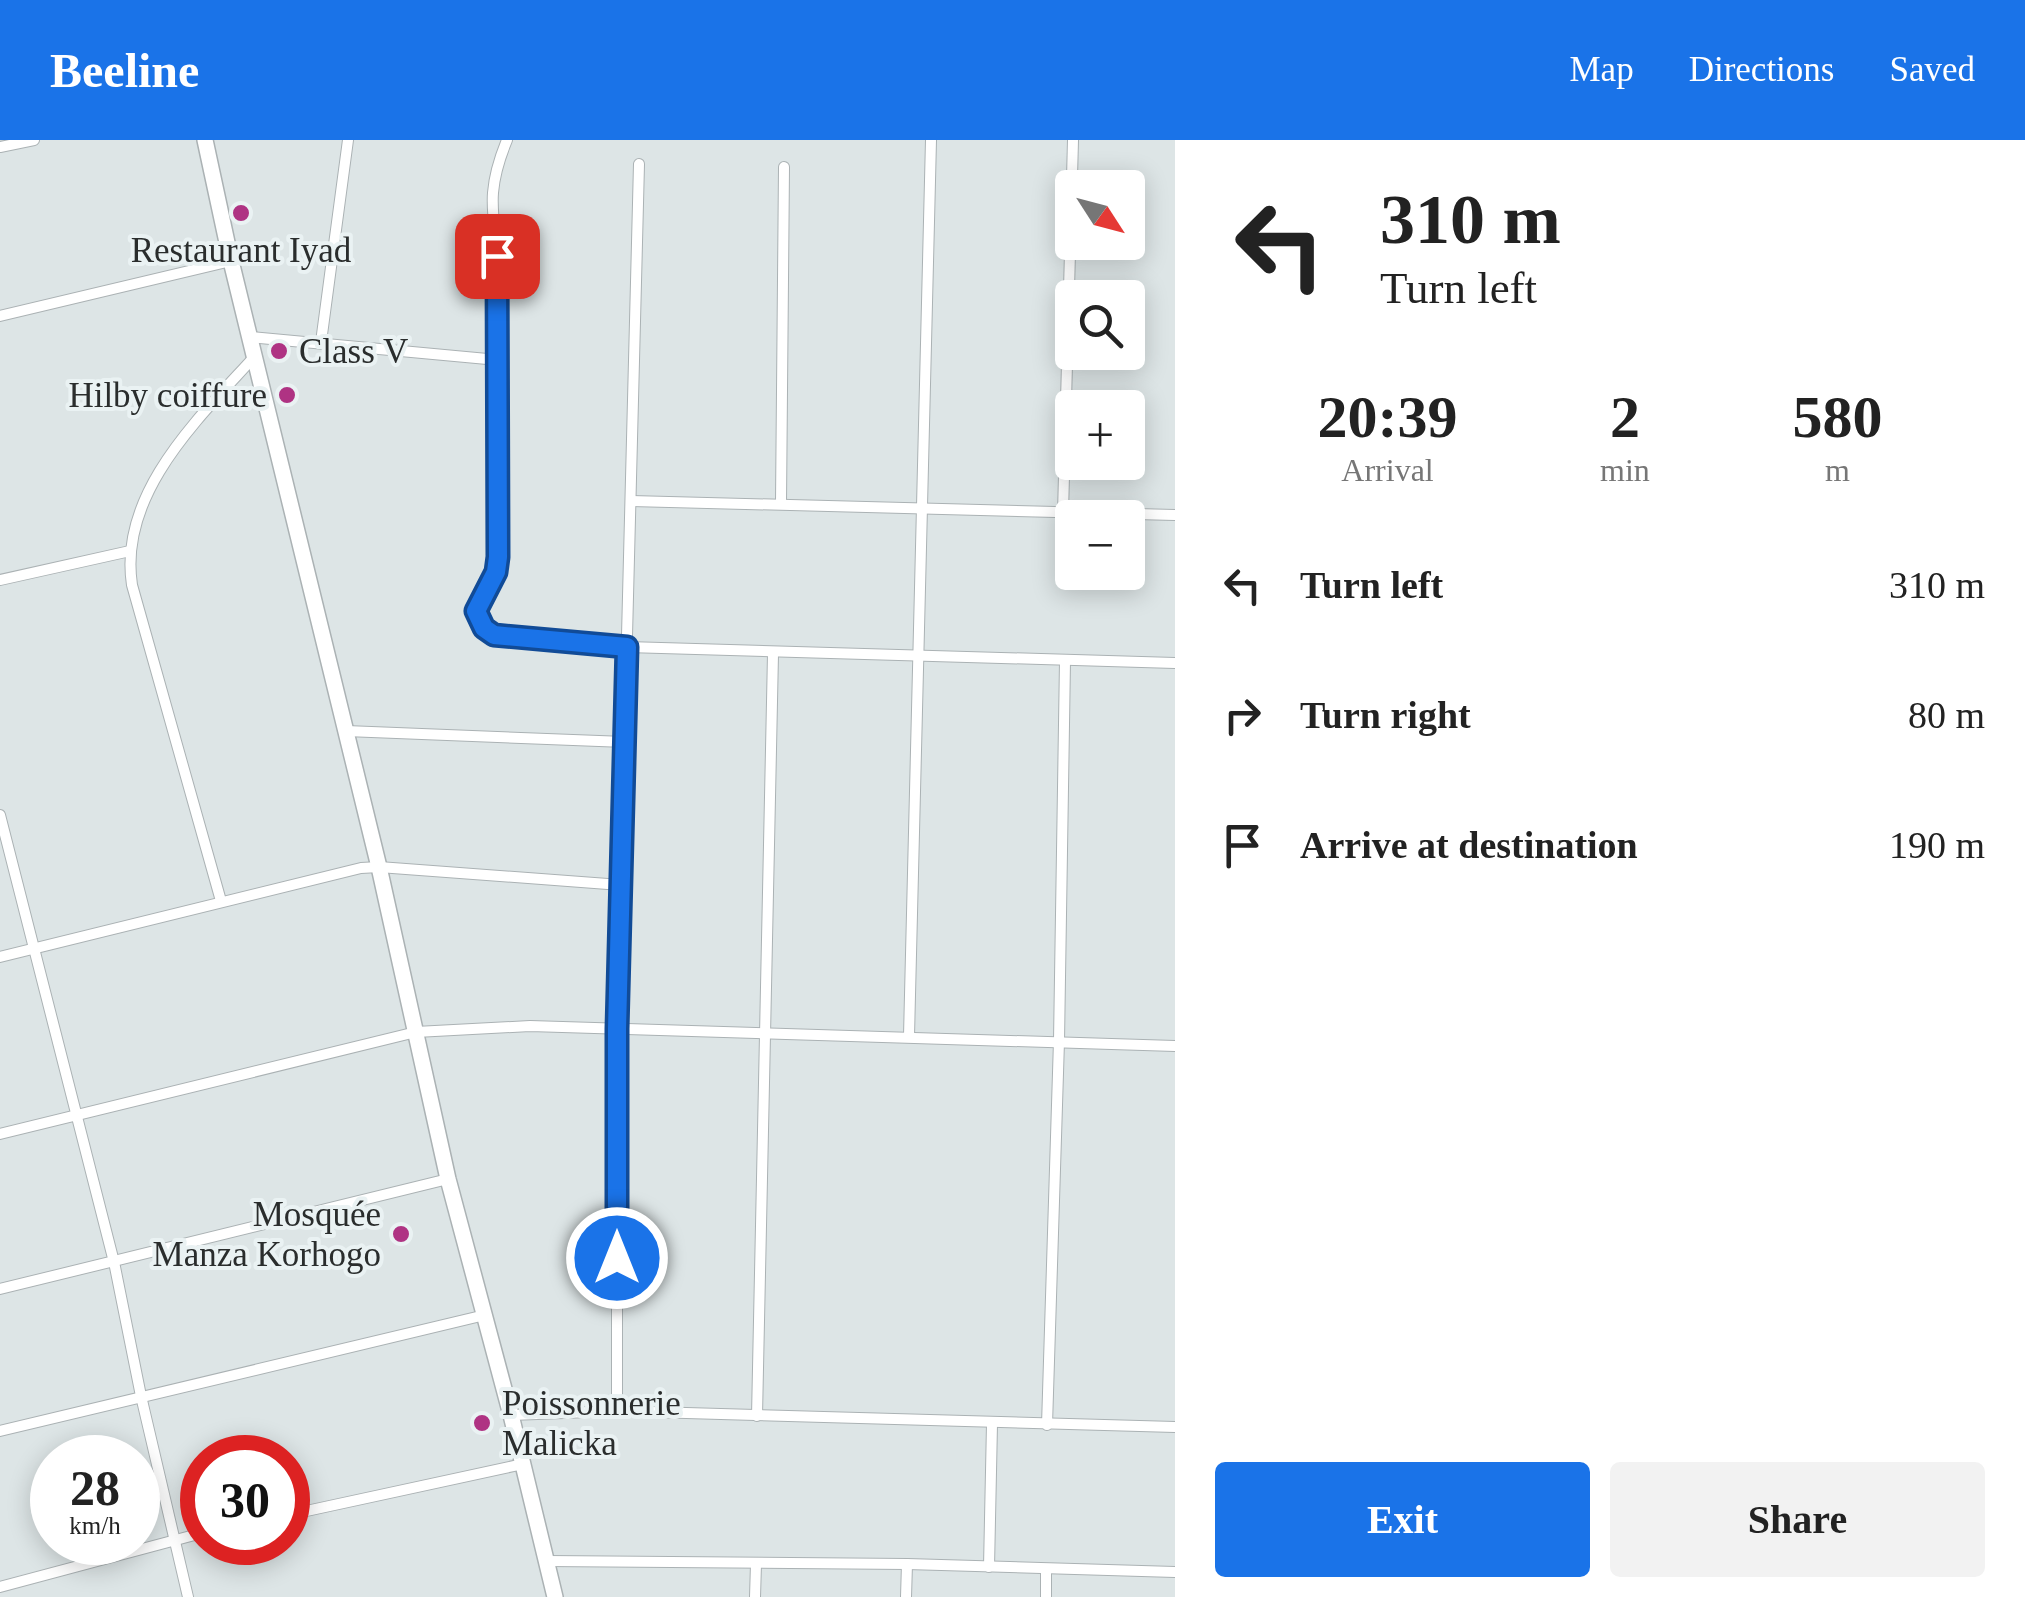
<!DOCTYPE html>
<html lang="en">
<head>
<meta charset="utf-8">
<style>
  :root { --surface:#fff; --page:#f2f2f2; --text:#222; --muted:#767676; --accent:#1a73e8 }
  body { margin:0; font-family:"Times New Roman",serif; background:var(--page); color:var(--text); height:100vh; display:flex; flex-direction:column; font-size:38px; white-space:nowrap }
  * { box-sizing:border-box; margin:0 }
  p { font-size:32px; color:var(--muted) }
  .icon { flex:none; width:55px; height:55px; fill:none; stroke:currentColor; stroke-width:2; stroke-linecap:round; stroke-linejoin:round }
  .map { position:relative; flex:1; overflow:hidden }
  .panel { display:flex; flex-direction:column; background:var(--surface); width:850px }
  .panel>* { flex:none }
  .banner { background:#fff; color:var(--text); overflow:hidden }
  .needle { width:65px; rotate:126deg }
  .fabs { position:absolute; left:1055px; top:30px; display:grid; gap:20px }
  .fabs a { display:grid; place-items:center; width:90px; height:90px; border-radius:10px; background:var(--surface); box-shadow:0 5px 25px #0003; font-size:50px }
  .speed { position:absolute; left:30px; top:1295px; display:flex; gap:20px; font-size:50px; font-weight:700; text-align:center }
  .speed>* { display:grid; place-content:center; width:130px; height:130px; border-radius:50%; background:var(--surface); box-shadow:0 5px 25px #0003; line-height:1 }
  .speed small { font-size:25px; font-weight:400 }
  .speed .limit { border:15px solid #d22; background:#fff; color:#111 }
  .pin { position:absolute; display:grid; place-items:center; width:85px; height:85px; color:#fff; margin:-42px; border-radius:20px; box-shadow:0 5px 15px #0006 }
  .me { position:absolute; width:110px; margin:-55px; rotate:0deg; stroke-linejoin:round; filter:drop-shadow(0 0 8px #0008) }
  .turn { display:flex; align-items:center; gap:35px; height:210px; padding:0 40px; font-size:45px }
  .turn .icon { width:130px; height:130px; stroke-width:2.5 }
  .turn b { display:block; font-size:70px; line-height:85px }
  .eta { display:flex; justify-content:space-evenly; align-items:center; height:170px; text-align:center }
  .eta b { font-size:60px; font-weight:600; line-height:70px }
  .action { display:flex; gap:20px; margin-top:auto; padding:20px 40px }
  .action a { flex:1; height:115px; border-radius:10px; background:var(--accent); color:#fff; font-size:40px; font-weight:600; line-height:115px; text-align:center }
  .action a+a { background:var(--page); color:var(--text) }
  ul { padding:0; list-style:none }
  li { display:flex; align-items:center; gap:30px; height:130px; padding:0 40px }
  li div { flex:1 }
  li b { display:block; font-size:38px }
  li em { font-style:normal }
  header { display:flex; align-items:center; gap:60px; box-sizing:border-box; height:140px; padding:0 50px; background:var(--accent); color:#fff }
  header strong { font-size:48px }
  nav { display:flex; gap:55px; margin-inline-start:auto; font-size:35px }
  main { display:flex; flex:1; min-height:0 }
  .map>svg:first-child { display:block }
</style>
</head>
<body>
<header>
<strong>Beeline</strong>
<nav><a>Map</a><a>Directions</a><a>Saved</a></nav>
</header>
<main>
<div class="map">
<svg width="1175" height="1457" viewBox="0 0 1175 1457">
  <rect width="100%" height="100%" fill="#dde5e6"/>
  <g fill="none" stroke-linecap="round" stroke-linejoin="round">
    <!-- street casing -->
    <g stroke="#abb2b4" stroke-width="12">
      <g id="street">
        <path d="M507,0C481,63 498,80 499,142C499,233 498,325 498,417L496,433L476,471L484,489L504,497L627,507L1175,523"/>
        <path d="M0,7L34,0"/>
        <path d="M0,176L231,121"/>
        <path d="M250,197L498,220"/>
        <path d="M321,202L348,0"/>
        <path d="M631,361L1175,375"/>
        <path d="M781,363L784,27"/>
        <path d="M1063,373L1073,0"/>
        <path d="M0,440L130,411"/>
        <path d="M346,591L625,602"/>
        <path d="M0,675L114,1122L141,1256L188,1457"/>
        <path d="M221,761L132,445C118,353 199,278 255,216"/>
        <path d="M0,817L361,728L379,727L621,745"/>
        <path d="M909,896L931,0"/>
        <path d="M0,994L416,892L530,886L1175,906"/>
        <path d="M0,1149L448,1039"/>
        <path d="M617,1271V889L639,24"/>
        <path d="M511,1275L617,1271L1175,1287"/>
        <path d="M757,1276L773,514"/>
        <path d="M1047,1285L1059,901L1065,521"/>
        <path d="M0,1291L485,1175"/>
        <path d="M288,1375L523,1324"/>
        <path d="M546,1421L907,1424L1175,1432"/>
        <path d="M989,1427L992,1284"/>
        <path d="M0,1447L202,1393"/>
        <path d="M755,1457L756,1424"/>
        <path d="M906,1457L907,1424"/>
        <path d="M1046,1457V1429"/>
      </g>
    </g>
    <!-- secondary casing -->
    <g stroke="#abb2b4" stroke-width="18">
      <path id="secondary" d="M205,0L231,121L379,727L448,1039L511,1275L555,1457"/>
    </g>
    <!-- street -->
    <use href="#street" stroke="#fff" stroke-width="10"/>
    <!-- secondary -->
    <use href="#secondary" stroke="#fff" stroke-width="15"/>
  </g>
  <g fill="none" stroke-linecap="round" stroke-linejoin="round">
    <!-- route casing -->
    <g stroke="#114b97" stroke-width="25">
      <path id="route" d="M497,116L498,417L496,432L476,471L484,488L494,495L627,507L617,889V1118"/>
    </g>
    <!-- route -->
    <use href="#route" stroke="#1a73e8" stroke-width="18"/>
  </g>
  <!-- markers -->
  <g fill="#af3383" stroke="#eaf2f3" stroke-width="4">
    <circle cx="241" cy="73" r="10"/>
    <circle cx="279" cy="211" r="10"/>
    <circle cx="287" cy="255" r="10"/>
    <circle cx="401" cy="1094" r="10"/>
    <circle cx="482" cy="1283" r="10"/>
  </g>
  <g text-anchor="middle" dominant-baseline="central" stroke-width="8" stroke-linejoin="round" paint-order="stroke">
    <!-- poi labels -->
    <g font-size="35" fill="#2a2d2d" stroke="#eaf2f3" text-anchor="start">
      <text x="241" y="110" text-anchor="middle">Restaurant Iyad</text>
      <text x="299" y="211">Class V</text>
      <text x="267" y="255" text-anchor="end">Hilby coiffure</text>
      <text x="381" y="1074" text-anchor="end">Mosquée<tspan x="381" dy="40">Manza Korhogo</tspan></text>
      <text x="502" y="1263">Poissonnerie<tspan x="502" dy="40">Malicka</tspan></text>
    </g>
  </g>
</svg>
<div class="fabs">
<a><svg class="needle" viewBox="-14 -14 28 28"><path d="M0-13l5 13h-10z" fill="#e53935"/><path d="M0 13l5-13h-10z" fill="#767676"/></svg></a>
<a><svg class="icon" aria-label="search" viewBox="0 0 24 24"><circle cx="10" cy="10" r="6"/><path d="M15 15l6 6"/></svg></a>
<a>+</a>
<a>−</a>
</div>
<div class="speed"><div>28<small>km/h</small></div><div class="limit">30</div></div>
<div class="pin" style="left:497px;top:116px;background:#d93025"><svg class="icon" aria-label="arrive" viewBox="0 0 24 24"><path d="M6 21V4h12l-3 4 3 4H6"/></svg></div>
<svg class="me" style="left:617px;top:1118px" viewBox="-20 -20 40 40"><circle r="17" fill="#1a73e8" stroke="#fff" stroke-width="3"/><path d="M0-11L8 9 0 5-8 9z" fill="#fff"/></svg>
</div>
<section class="panel">
<div class="banner">
<div class="turn"><svg class="icon" aria-label="left" viewBox="0 0 24 24"><path d="M17 20v-9H6M10 6l-5 5 5 5"/></svg><div><b>310 m</b>Turn left</div></div>
</div>
<div class="eta">
<div><b>20:39</b><p>Arrival</p></div>
<div><b>2</b><p>min</p></div>
<div><b>580</b><p>m</p></div>
</div>
<ul>
<li><svg class="icon" aria-label="left" viewBox="0 0 24 24"><path d="M17 20v-9H6M10 6l-5 5 5 5"/></svg><div><b>Turn left</b></div><em>310 m</em></li>
<li><svg class="icon" aria-label="right" viewBox="0 0 24 24"><path d="M7 20v-9h11M14 6l5 5-5 5"/></svg><div><b>Turn right</b></div><em>80 m</em></li>
<li><svg class="icon" aria-label="arrive" viewBox="0 0 24 24"><path d="M6 21V4h12l-3 4 3 4H6"/></svg><div><b>Arrive at destination</b></div><em>190 m</em></li>
</ul>
<div class="action"><a>Exit</a><a>Share</a></div>
</section>
</main>
</body>
</html>
